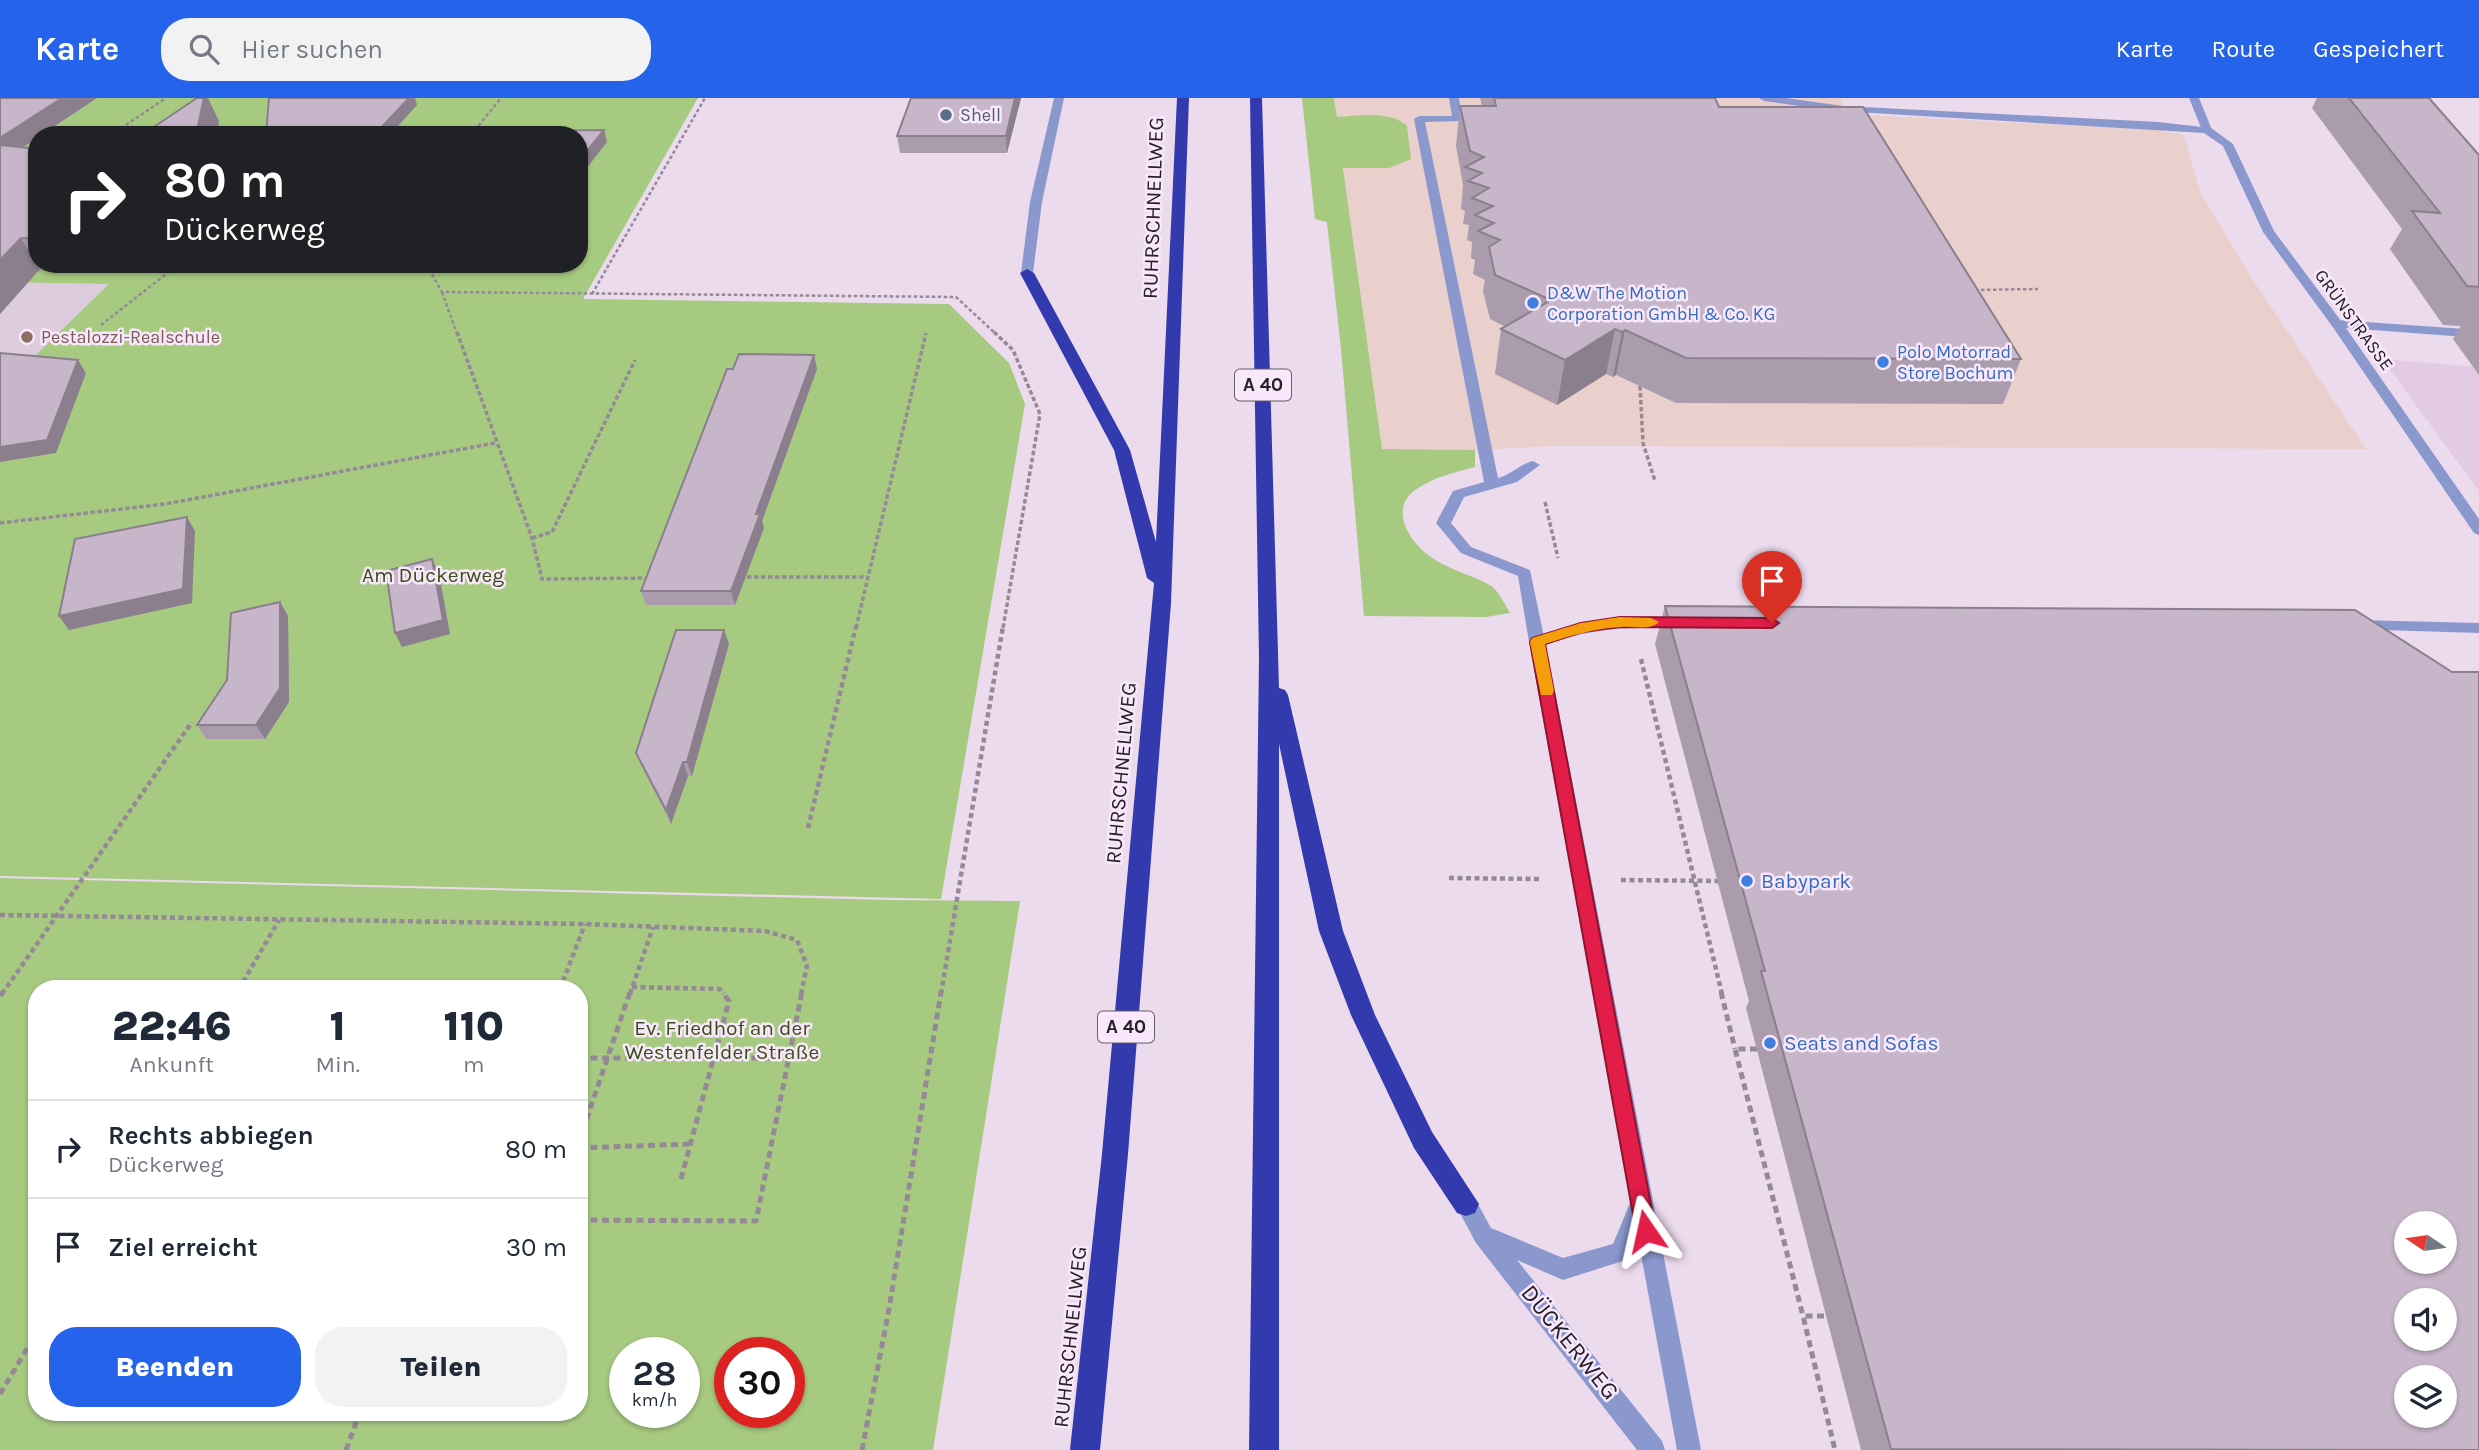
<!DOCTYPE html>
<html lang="de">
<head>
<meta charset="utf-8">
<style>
  :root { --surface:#fff; --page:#f2f2f3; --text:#1f2937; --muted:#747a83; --line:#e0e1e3; --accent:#2563eb }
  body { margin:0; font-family:Karla,sans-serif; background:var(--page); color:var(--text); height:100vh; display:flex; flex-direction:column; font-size:26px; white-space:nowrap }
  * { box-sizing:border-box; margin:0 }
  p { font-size:23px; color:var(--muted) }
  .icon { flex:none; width:38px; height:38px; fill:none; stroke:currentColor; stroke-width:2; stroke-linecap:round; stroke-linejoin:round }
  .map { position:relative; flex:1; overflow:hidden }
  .panel { position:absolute; left:28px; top:882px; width:560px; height:441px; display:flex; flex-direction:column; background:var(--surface); border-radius:28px; box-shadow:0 2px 5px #0004 }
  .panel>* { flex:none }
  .banner { position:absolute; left:28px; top:28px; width:560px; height:147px; border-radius:28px; box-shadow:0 2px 5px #0004; background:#202124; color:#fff; overflow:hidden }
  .needle { width:46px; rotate:283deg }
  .tools { position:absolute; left:2394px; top:1113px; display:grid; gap:14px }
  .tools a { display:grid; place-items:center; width:63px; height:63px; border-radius:50%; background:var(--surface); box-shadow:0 2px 5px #0004; font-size:35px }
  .speed { position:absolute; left:609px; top:1239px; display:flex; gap:14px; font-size:35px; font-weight:700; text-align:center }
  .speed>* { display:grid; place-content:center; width:91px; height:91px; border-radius:50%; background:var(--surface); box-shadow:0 2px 5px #0004; line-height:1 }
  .speed small { font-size:18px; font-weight:400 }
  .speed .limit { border:10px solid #d22; background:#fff; color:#111 }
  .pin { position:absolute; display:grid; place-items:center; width:60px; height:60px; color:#fff; margin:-72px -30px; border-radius:50% 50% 50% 0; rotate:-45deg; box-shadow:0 0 7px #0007 }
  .pin .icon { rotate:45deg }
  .me { position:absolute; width:77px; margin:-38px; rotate:349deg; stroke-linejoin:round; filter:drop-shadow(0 0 5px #0008) }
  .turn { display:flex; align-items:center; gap:24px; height:147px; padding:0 21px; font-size:32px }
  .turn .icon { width:91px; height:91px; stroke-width:2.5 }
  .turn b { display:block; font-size:49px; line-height:60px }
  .eta { display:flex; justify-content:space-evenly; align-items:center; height:119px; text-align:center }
  .eta b { font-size:42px; font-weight:800; line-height:49px }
  .button { display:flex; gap:14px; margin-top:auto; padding:14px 21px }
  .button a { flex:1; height:80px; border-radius:28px; background:var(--accent); color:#fff; font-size:28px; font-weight:800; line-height:80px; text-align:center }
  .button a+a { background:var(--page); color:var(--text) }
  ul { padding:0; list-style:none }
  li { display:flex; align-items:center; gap:21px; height:98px; padding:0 21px; border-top:2px solid var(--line) }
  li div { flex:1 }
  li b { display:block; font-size:26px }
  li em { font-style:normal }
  header { display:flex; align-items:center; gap:42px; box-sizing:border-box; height:98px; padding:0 35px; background:var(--accent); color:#fff }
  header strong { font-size:33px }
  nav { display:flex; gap:38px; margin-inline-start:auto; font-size:24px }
  .search { width:490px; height:63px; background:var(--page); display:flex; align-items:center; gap:18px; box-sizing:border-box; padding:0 24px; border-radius:28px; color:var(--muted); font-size:26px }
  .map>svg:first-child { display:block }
</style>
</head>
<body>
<header>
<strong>Karte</strong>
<div class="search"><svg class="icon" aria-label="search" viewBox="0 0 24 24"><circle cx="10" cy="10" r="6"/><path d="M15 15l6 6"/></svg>Hier suchen</div>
<nav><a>Karte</a><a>Route</a><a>Gespeichert</a></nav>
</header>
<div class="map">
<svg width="2479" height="1352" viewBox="0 0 2479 1352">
  <rect width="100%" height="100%" fill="#ecdaed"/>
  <!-- commercial -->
  <path fill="#ead0cc" d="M1334,0H1841L1846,16L2157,32L2184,37L2200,94L2253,182L2366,351L1555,348L1475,352L1382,351L1343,70H1389L1382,18L1337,19Z"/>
  <!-- built -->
  <path fill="#e3cbe5" d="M2382,261L2479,269V393Z"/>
  <!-- education -->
  <path fill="#ddccde" d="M0,184L110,186L0,292Z"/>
  <!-- green -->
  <g fill="#a7ca81" fill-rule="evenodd">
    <path d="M57,0H698L583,201L949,206L1009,265L1025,306L941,801L0,778V292L109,186L0,184V37ZM37,37H579V166H37Z"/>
    <path d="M1302,0H1334L1337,19C1360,18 1389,12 1407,28L1411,61L1389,70H1343L1382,351L1475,352V369C1456,374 1435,379 1418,390C1385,411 1412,449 1437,463C1453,473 1478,479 1491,488C1499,493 1505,507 1510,515L1486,519L1364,518L1341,251L1327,124L1315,121Z"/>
    <path d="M0,780L889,802L1020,803L933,1352H0ZM37,891H579V1314H37ZM625,1255H684V1314H625ZM730,1255H789V1314H730Z"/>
  </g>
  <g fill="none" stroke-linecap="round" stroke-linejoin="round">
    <!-- path-far3 -->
    <g stroke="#968997" stroke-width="2.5" stroke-dasharray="3.5 2.5" stroke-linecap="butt">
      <path d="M111,37L166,0"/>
      <path d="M471,37L501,0"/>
      <path d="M426,166L442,194L956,199L996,236"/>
      <path d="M1975,192L2038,191"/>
      <path d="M442,194L457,236"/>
      <path d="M592,196L705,0"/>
      <path d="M101,227L179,166"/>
    </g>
    <!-- path-far2 -->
    <g stroke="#968997" stroke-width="3.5" stroke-dasharray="4.5 2.5" stroke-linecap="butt">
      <path d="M457,234L532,440L542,481L651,480"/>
      <path d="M994,234L1013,252L1040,316L1003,530"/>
      <path d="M1640,288L1643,345L1655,383"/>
      <path d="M1545,404L1558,460"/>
      <path d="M0,425L165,406L495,345"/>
      <path d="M532,440L552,434L635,262"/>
      <path d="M740,479H867"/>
      <path d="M856,530L926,235"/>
    </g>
    <!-- path-far1 -->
    <g stroke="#968997" stroke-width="4.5" stroke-dasharray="5 3.5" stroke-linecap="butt">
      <path d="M1641,561L1722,896"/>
      <path d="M808,730L856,528"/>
      <path d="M1449,780L1539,781"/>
      <path d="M1621,782L1721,783"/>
      <path d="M0,817L585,826L765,833L797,842L807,868L801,896"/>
      <path d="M632,889L720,891L724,896"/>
      <path d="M239,891L279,822"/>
      <path d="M560,891L585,826"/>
      <path d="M2,896L192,624"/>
      <path d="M630,896L653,829"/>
      <path d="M941,896L1003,528"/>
    </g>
    <!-- path -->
    <g stroke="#968997" stroke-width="5" stroke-dasharray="7 4.5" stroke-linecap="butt">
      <path d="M1721,894L1735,951"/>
      <path d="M0,898L3,894"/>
      <path d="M1757,951H1735L1803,1218"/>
      <path d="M579,960H789"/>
      <path d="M579,1043L630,894"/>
      <path d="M579,1050L690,1046"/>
      <path d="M681,1081L729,903L722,894"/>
      <path d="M579,1122L756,1123L802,894"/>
      <path d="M1824,1218H1803L1835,1352"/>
      <path d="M0,1296L37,1234"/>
      <path d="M346,1352L360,1314"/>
      <path d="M862,1352L889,1211L941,894"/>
    </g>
    <!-- service -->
    <g fill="#8a98ce" fill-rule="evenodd">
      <path d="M1054,0H1064L1042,104L1033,175L1027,179L1021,175L1030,104Z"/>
      <path d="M1449,0H1459L1462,23L1425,24L1498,380C1511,377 1520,366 1533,363L1540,367L1517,384L1464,399L1451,425L1471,449L1530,472L1545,544L1537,549L1529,544L1518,478L1461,455L1436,425L1453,393L1484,384L1414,21L1419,18H1452Z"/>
      <path d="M1759,0H1786L1843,8L1848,11L1843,14L1764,3Z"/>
      <path d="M2189,0H2199L2212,32L2211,34L2202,32Z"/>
      <path d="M2337,222L2479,232V240L2333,229V223Z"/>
    </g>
    <!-- minor -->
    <g fill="#8a98ce" fill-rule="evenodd">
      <path d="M1843,8L2158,24L2211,30L2233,46L2274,133L2341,223L2479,421V437L2474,435L2332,228L2263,134L2223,48L2204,35L1839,13L1838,11Z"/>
      <path d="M1620,519L1685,520L1693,525L1685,530C1630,529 1599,528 1546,547L1701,1352H1677L1638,1140L1629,1161L1563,1182L1517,1162L1662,1343L1665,1352H1637L1476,1145L1455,1106L1458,1099L1466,1096L1474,1099L1491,1130L1563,1160L1613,1146L1631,1103L1529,544L1531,540L1581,524Z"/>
      <path d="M2357,522L2479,525V535L2351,531L2349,527L2351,523Z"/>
    </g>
    <!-- motorway -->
    <g fill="#323aae" fill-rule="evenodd">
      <path d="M1177,0H1189L1171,505L1128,1056L1100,1352H1070L1102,1056L1154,485L1147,480L1114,352L1020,175L1027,171L1034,175L1130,352L1156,444Z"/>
      <path d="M1250,0H1262L1279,590L1285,592L1288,597L1343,833L1375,917L1432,1034L1479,1106L1475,1115L1466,1118L1457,1115L1414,1050L1351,917L1319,833L1279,646V1352H1249L1259,560Z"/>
    </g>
  </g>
  <!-- wall -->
  <g fill="#ab9cad">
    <path d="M0,0H97L41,37H37V40L22,49L37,51V166H80L68,174L40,171L0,216Z"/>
    <path d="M1021,0L1007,55H900L897,38Z"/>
    <path d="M1480,0H1715L1719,9L2021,261L2003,306L1676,305L1616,277L1613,279L1606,276L1557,307L1495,276L1501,231L1506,229L1490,221L1483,193L1485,182L1473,176L1475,162L1471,160L1472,144L1467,142L1469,127L1463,126L1465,113L1461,111L1463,87L1456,48L1460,8H1482Z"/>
    <path d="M2317,0H2349L2479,57V277L2453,241L2461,228L2443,227L2390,151L2402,131L2312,10Z"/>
    <path d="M817,271L762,423L764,430L735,507H646L641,493Z"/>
    <path d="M280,504L288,518L289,604L265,641H206L197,627Z"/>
    <path d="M1665,508L2452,574L2479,1352H1861L1746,910L1749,903L1655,546Z"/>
    <path d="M729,546L692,678H688L671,726L642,669L636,655Z"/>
  </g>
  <!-- shaded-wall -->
  <g fill="#8b7f8d">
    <path d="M62,0H97L41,37H37V40L0,64V40Z"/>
    <path d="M204,0H208L219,23L217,37H196Z"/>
    <path d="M409,0H415L417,7L390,37L377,34Z"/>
    <path d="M1015,0H1021L1007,55L1006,38Z"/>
    <path d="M604,32L607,44L579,80V63Z"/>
    <path d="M21,140L40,171L0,216V162Z"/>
    <path d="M64,166H80L68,174Z"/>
    <path d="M1615,231L1606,276L1557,307L1565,262Z"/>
    <path d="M1625,232L1616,277L1613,279L1622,234Z"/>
    <path d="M814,257L817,271L762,423L764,430L735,507L731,493L756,416Z"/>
    <path d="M78,262L86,275L56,355L0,364V349Z"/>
    <path d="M187,419L195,433L192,505L69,532L59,518Z"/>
    <path d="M432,461L439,475L450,536L402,549L395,535Z"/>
    <path d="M280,504L288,518L289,604L265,641L256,627Z"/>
    <path d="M724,532L729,546L692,678L687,664Z"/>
    <path d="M683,664L688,678L671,726L666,712Z"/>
  </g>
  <!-- building -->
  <g fill="#c7b5c9" stroke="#8b7f8d" stroke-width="2" fill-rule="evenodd">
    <path d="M0,0H62L0,40Z"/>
    <path d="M197,0H204L196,37H142Z"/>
    <path d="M269,0H409L377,34L445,33L441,37H266Z"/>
    <path d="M911,0H1015L1006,38H897Z"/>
    <path d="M1494,0H1715L1719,9H1863L2021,261L1686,260L1625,232L1622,234L1615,231L1565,262L1501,231L1551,202L1495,177L1489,149L1500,142L1478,133L1494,125L1475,117L1493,108L1472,100L1489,90L1468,83L1482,75L1465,69L1484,59L1470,53L1460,8H1496Z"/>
    <path d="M2349,0H2429L2479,57V189L2467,188L2412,113L2440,115Z"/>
    <path d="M604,32L579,63V37H518L519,33Z"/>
    <path d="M0,47L37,51V141L21,140L0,162Z"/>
    <path d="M0,255L78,262L47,342L0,349Z"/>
    <path d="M739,256L814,257L756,416H760L731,493H641L727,271H733Z"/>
    <path d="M187,419L183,491L59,518L75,441Z"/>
    <path d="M432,461L443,522L395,535L386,473Z"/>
    <path d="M280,504V590L256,627H197L227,582L231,515Z"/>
    <path d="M1665,508L2355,512L2452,574H2479V1352L1891,1351L1761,873H1765ZM2406,1125H2445V1164H2406ZM2406,1202H2445V1241H2406ZM2406,1279H2445V1318H2406Z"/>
    <path d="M676,532H724L687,664H683L666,712L636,655Z"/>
  </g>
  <!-- route -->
  <path fill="#e11d48" stroke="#92132f" stroke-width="2" d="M1620,519L1772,520L1779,525L1772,530L1620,529L1582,534L1545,546L1656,1133L1653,1140L1646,1143L1639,1140L1636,1133L1530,544L1532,540L1581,525Z"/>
  <!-- slow -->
  <path fill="#f59e0b" d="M1620,519L1651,520L1659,524C1650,533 1633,528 1621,529C1595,530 1570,538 1545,546L1554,593L1552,597H1541L1530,544L1532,540L1581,525Z"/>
  <!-- markers -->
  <circle fill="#5c6f8a" stroke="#f9e7fb" stroke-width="2.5" cx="946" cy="17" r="7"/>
  <g fill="#3f7fe0" stroke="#f9e7fb" stroke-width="2.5">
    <circle cx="1533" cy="205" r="7"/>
    <circle cx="1883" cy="264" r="7"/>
    <circle cx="1747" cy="783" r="7"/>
    <circle cx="1770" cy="945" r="7"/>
  </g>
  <circle fill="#8d6e63" stroke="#f9e7fb" stroke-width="2.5" cx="27" cy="239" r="7"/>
  <g text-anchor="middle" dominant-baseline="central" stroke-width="5" stroke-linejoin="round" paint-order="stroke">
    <!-- far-service labels -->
    <g font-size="18" fill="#4e5e75" stroke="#f9e7fb" text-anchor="start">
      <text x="960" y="17">Shell</text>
    </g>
    <!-- far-shop labels -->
    <g font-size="18" fill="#366cbe" stroke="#f9e7fb" text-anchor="start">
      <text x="1547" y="195">D&amp;W The Motion<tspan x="1547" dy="21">Corporation GmbH &amp; Co. KG</tspan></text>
      <text x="1897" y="254">Polo Motorrad<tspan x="1897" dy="21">Store Bochum</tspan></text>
    </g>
    <!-- far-street labels -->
    <g font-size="18" fill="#262027" stroke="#f9e7fb">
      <text transform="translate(2354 222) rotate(54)">GRÜNSTRASSE</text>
    </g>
    <!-- far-education labels -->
    <g font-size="18" fill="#785e54" stroke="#f9e7fb" text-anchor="start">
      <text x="41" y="239">Pestalozzi-Realschule</text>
    </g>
    <!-- shield labels -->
    <g fill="#f9e7fb" stroke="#655c67" stroke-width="2">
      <rect x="1235" y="271.5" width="56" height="31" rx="5"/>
      <rect x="1098" y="913.5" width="56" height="31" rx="5"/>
    </g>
    <g font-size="19" font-weight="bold" fill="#262027">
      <text x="1263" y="287">A 40</text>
      <text x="1126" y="929">A 40</text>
    </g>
    <!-- street labels -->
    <g font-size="21" fill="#262027" stroke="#f9e7fb">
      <text transform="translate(1153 110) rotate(-88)">RUHRSCHNELLWEG</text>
      <text transform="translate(1121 675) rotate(-85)">RUHRSCHNELLWEG</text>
      <text transform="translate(1070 1239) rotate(-84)">RUHRSCHNELLWEG</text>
    </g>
    <!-- park labels -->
    <g font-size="21" fill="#375014" stroke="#f9e7fb">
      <text x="433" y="477">Am Dückerweg</text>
      <text x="722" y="930">Ev. Friedhof an der<tspan x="722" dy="24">Westenfelder Straße</tspan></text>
    </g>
    <!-- shop labels -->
    <g font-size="21" fill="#366cbe" stroke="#f9e7fb" text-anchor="start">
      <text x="1761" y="783">Babypark</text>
      <text x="1784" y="945">Seats and Sofas</text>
    </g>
    <!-- near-street labels -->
    <g font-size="24" fill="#262027" stroke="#f9e7fb">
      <text transform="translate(1570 1244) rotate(51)">DÜCKERWEG</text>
    </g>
  </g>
</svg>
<div class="tools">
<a><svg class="needle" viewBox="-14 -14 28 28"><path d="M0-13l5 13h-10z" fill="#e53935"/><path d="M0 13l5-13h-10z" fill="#747a83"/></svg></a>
<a><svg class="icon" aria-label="sound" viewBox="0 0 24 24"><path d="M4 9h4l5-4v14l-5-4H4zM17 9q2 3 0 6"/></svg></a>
<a><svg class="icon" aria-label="layers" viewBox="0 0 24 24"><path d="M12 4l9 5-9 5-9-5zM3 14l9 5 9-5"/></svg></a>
</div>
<div class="speed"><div>28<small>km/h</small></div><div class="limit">30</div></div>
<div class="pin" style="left:1772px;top:525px;background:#d93025"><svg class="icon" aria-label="arrive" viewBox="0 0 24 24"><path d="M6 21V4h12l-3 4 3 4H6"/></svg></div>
<svg class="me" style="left:1646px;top:1133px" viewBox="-20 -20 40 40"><path d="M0-17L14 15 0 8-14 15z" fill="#e11d48" stroke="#fff" stroke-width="4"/></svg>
<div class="banner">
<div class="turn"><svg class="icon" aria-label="right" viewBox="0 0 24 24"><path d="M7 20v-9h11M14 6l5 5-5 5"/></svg><div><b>80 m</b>Dückerweg</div></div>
</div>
<section class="panel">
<div class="eta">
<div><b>22:46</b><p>Ankunft</p></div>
<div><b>1</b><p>Min.</p></div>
<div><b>110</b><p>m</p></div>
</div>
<ul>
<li><svg class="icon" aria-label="right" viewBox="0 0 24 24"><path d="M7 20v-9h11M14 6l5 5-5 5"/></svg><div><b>Rechts abbiegen</b><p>Dückerweg</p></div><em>80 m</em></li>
<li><svg class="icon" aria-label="arrive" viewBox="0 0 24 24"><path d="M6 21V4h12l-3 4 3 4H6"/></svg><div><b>Ziel erreicht</b></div><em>30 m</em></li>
</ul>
<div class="button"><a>Beenden</a><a>Teilen</a></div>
</section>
</div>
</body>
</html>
